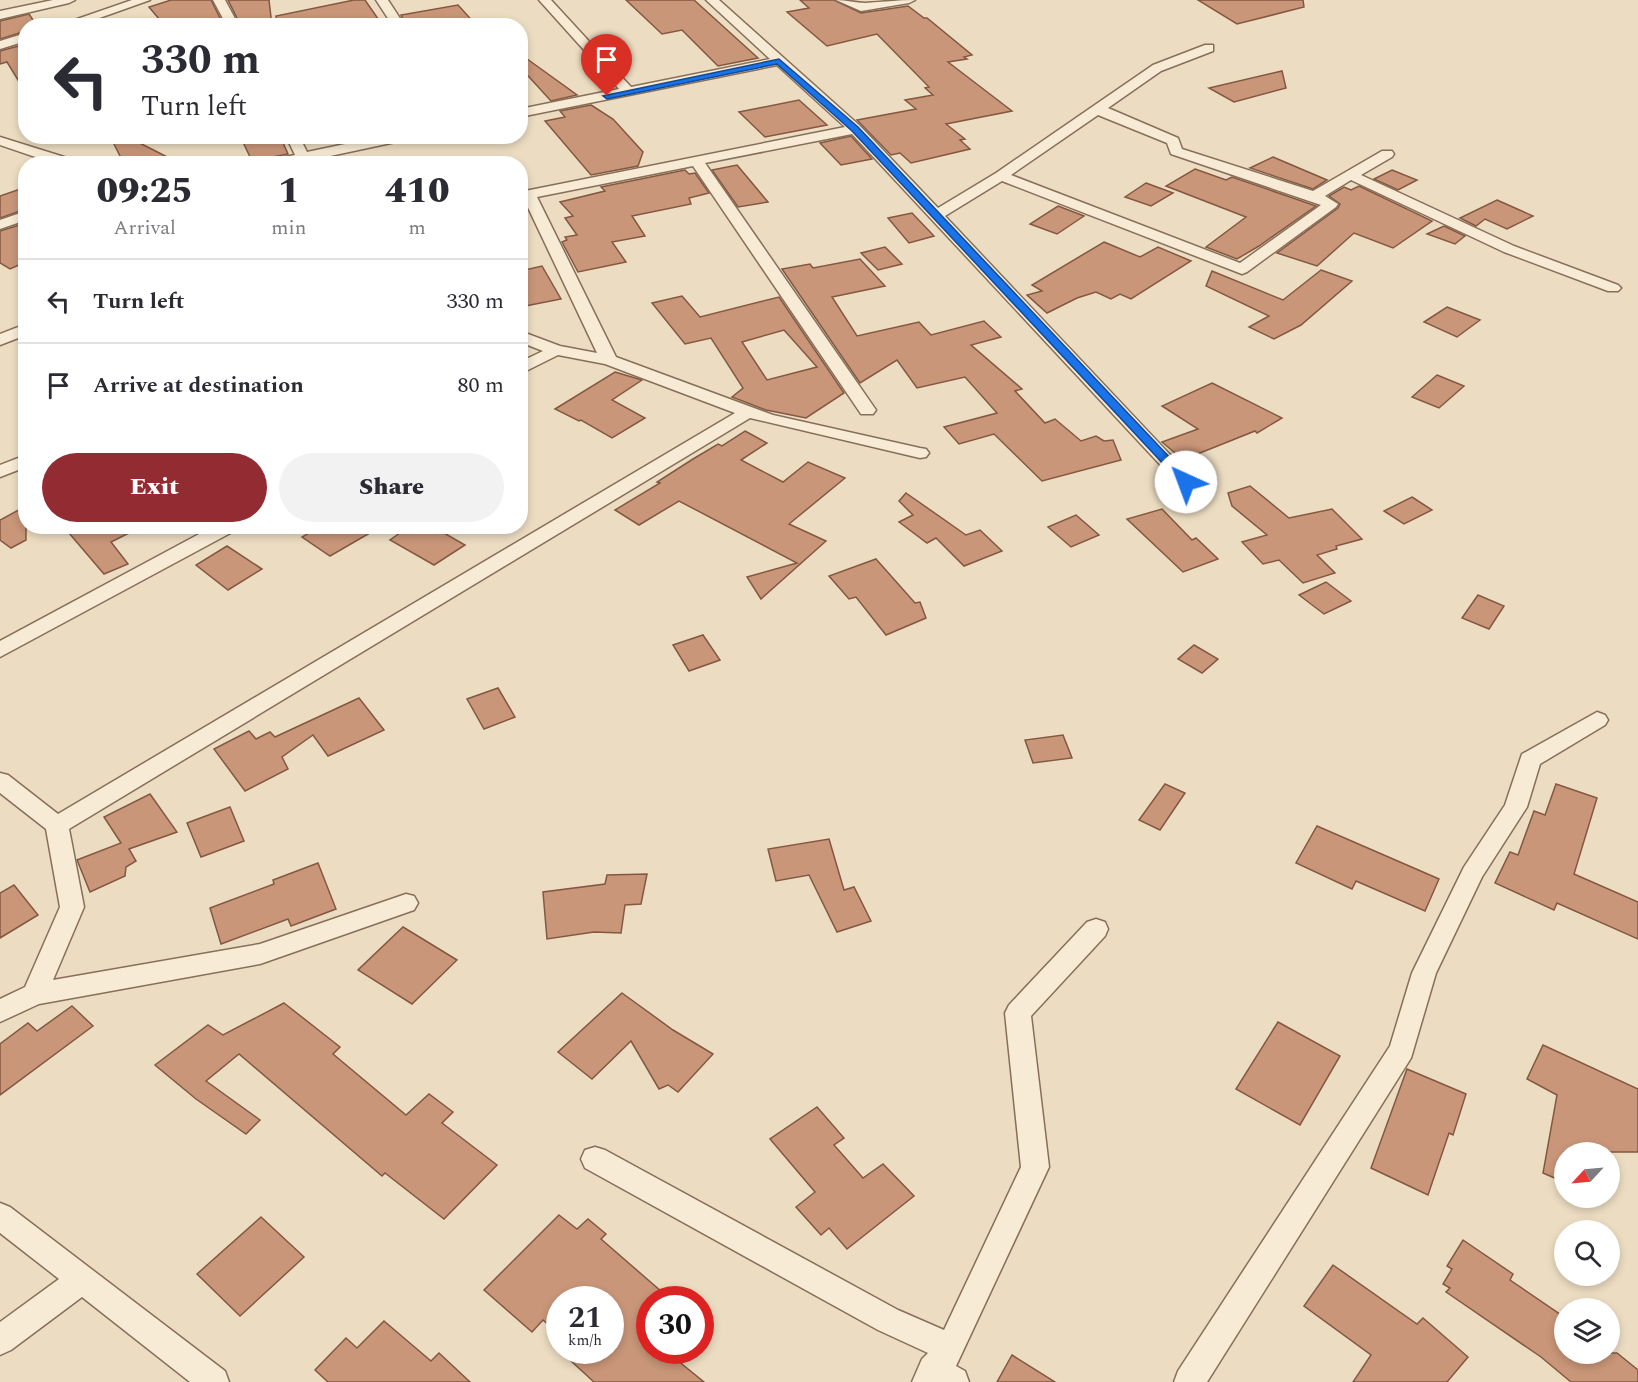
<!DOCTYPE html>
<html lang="en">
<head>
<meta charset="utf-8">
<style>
  :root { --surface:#fff; --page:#f2f2f3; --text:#2b2b33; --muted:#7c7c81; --line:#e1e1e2; --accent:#932c32 }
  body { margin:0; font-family:Spectral,serif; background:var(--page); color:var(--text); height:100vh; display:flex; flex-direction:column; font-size:22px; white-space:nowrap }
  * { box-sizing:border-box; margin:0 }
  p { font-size:20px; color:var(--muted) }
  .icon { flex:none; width:33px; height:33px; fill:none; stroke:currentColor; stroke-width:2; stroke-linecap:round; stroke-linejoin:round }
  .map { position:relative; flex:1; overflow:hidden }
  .sheet { position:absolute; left:18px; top:156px; width:510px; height:378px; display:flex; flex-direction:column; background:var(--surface); border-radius:24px; box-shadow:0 3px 9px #0003 }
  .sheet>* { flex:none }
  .top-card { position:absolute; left:18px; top:18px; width:510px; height:126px; border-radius:24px; box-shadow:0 3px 9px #0003; background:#fff; color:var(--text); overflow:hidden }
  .needle { width:39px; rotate:244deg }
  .tools { position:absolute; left:1554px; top:1142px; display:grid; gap:12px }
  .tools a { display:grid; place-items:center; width:66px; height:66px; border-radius:50%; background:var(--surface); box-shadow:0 3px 9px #0003; font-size:30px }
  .speed { position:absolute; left:546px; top:1286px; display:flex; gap:12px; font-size:30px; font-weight:700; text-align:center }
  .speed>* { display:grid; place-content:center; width:78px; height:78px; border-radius:50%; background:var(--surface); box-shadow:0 3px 9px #0003; line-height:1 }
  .speed small { font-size:15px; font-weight:400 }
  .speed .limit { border:9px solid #d22; background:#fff; color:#111 }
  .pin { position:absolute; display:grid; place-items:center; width:51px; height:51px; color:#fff; margin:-62px -26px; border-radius:50% 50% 50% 0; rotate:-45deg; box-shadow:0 0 6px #0007 }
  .pin .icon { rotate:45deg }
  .me { position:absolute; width:66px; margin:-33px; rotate:317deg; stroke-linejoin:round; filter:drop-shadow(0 0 4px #0008) }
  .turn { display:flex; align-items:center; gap:21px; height:126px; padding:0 24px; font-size:27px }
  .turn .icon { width:78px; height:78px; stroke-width:2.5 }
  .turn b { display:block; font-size:42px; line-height:51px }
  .eta { display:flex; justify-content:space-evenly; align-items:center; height:102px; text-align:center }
  .eta b { font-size:36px; font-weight:800; line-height:42px }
  .cta { display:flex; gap:12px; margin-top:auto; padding:12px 24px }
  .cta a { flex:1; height:69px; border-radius:36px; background:var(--accent); color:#fff; font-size:24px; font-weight:800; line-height:69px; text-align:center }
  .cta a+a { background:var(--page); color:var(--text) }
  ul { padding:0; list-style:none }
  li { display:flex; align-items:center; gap:18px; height:84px; padding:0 24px; border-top:2px solid var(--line) }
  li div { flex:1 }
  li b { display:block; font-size:22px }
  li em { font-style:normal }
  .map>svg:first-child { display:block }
</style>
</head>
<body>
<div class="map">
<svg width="1638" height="1382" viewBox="0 0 1638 1382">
  <rect width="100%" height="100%" fill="#ecddc2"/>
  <!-- building -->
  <g fill="#c99679" stroke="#845840" stroke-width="1.5" fill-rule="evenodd">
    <path d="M171,0H211L224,26H165L149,7Z"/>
    <path d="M228,0H269L272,26H241Z"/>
    <path d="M354,0H365L383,26H277L276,16Z"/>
    <path d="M626,0H694L758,58L718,66L682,30L662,34Z"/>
    <path d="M800,0H834L861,13L908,6L924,18H927L972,55L964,57L967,59L948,62L1012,111L946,124L965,139L960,140L970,149L911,163L900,153L891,155L857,120L916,109L905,100L933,95L925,88L929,87L877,34L827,46L787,12L809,8Z"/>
    <path d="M1198,0H1303L1304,7L1237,24Z"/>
    <path d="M458,5L477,26H407L401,15Z"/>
    <path d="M29,14L37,26H26V31L0,39V21Z"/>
    <path d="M26,44V93L7,62L0,64V51Z"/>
    <path d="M523,56L577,95L551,101L520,67Z"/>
    <path d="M1282,71L1286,88L1234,102L1209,88Z"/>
    <path d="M799,100L827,125L765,137L739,112Z"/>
    <path d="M591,105L613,119L643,152L638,166L591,175L545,121L565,117L560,111Z"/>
    <path d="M110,136H126L181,164H124Z"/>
    <path d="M240,136H280L288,154L252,161Z"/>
    <path d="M851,136L872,159L841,165L820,143Z"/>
    <path d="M1273,157L1327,180L1313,189L1250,168Z"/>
    <path d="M737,165L768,202L738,207L712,170Z"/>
    <path d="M1195,169L1226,180L1232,177L1316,206L1259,246L1237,259L1206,247L1246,217L1166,186Z"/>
    <path d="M685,170L689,174L695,173L709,193L689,198L691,204L632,216L645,236L612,242L626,262L578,272L562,242L567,240L565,237L577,235L565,218L573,216L560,202L605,191L601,187Z"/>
    <path d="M1392,170L1417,180L1398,190L1374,179Z"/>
    <path d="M1146,183L1173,193L1151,206L1125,197Z"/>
    <path d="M1359,186L1432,221L1393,248L1354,233L1317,266L1277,253L1338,208L1340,204L1329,196L1344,187L1351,190Z"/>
    <path d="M26,187V209L0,218V196Z"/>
    <path d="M1497,200L1533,216L1507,229L1485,219L1476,226L1460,218Z"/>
    <path d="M1058,206L1084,216L1057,234L1030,224Z"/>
    <path d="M912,213L934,236L909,243L888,218Z"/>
    <path d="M26,223V262L10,269L0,263V231Z"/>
    <path d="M1444,226L1465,236L1455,244L1427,234Z"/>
    <path d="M1104,242L1140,257L1158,247L1191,261L1131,299L1120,294L1111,299L1096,292L1077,298L1047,313L1027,295L1042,291L1032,285Z"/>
    <path d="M885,247L902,264L878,270L861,253Z"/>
    <path d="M860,259L885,286L832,297L857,336L919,322L931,335L984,321L1001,337L971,345L1022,389L1015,391L1045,423L1055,419L1081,441L1096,436L1104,441L1113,440L1121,460L1042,481L994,434L959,444L944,427L997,413L965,377L917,388L897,360L860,383L782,269L810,264L813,268Z"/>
    <path d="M542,266L561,299L520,307V271Z"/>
    <path d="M1321,270L1352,281L1301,325L1274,339L1249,327L1269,316L1206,286L1212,271L1283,300Z"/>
    <path d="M682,296L700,317L779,297L844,393L806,418L766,410L732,397L743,388L711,338L685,344L652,303ZM784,330L817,367L767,380L742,342Z"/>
    <path d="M1447,307L1480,320L1457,337L1424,322Z"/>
    <path d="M615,372L642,380L612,400L645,418L612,438L581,420L579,421L555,409Z"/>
    <path d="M1437,375L1464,386L1439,408L1412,397Z"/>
    <path d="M1212,383L1282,418L1257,433L1255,431L1195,455L1181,458L1162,442L1198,429L1162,406Z"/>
    <path d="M745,431L767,443L741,460L783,482L808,462L845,478L789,524L826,541L761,599L747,577L797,563L679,501L639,525L615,510L660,483L657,482L693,459L718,444L722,446Z"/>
    <path d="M1250,486L1289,518L1332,509L1362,539L1336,546L1337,549L1317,555L1335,573L1303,583L1279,560L1263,564L1242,542L1267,535L1232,506L1228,493Z"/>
    <path d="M906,493L966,535L980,530L1002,551L964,566L936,538L927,543L899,522L913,515L899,501Z"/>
    <path d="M1412,497L1432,510L1404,524L1384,511Z"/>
    <path d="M26,506V540L11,548L0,540V520Z"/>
    <path d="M1162,509L1192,540L1196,538L1218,559L1183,572L1127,519Z"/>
    <path d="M1076,515L1099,535L1071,547L1048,527Z"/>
    <path d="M63,526H143L111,542L128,564L104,574Z"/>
    <path d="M321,526H382L330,556L302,537Z"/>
    <path d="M410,526H432L465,545L434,565L390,540Z"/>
    <path d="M227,546L262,569L228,590L196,565Z"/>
    <path d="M876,559L915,603L920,602L926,618L886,635L856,597L849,599L829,576Z"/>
    <path d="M1326,582L1351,601L1324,614L1299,595Z"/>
    <path d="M1478,595L1504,606L1489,629L1462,618Z"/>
    <path d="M703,635L720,660L689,671L673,645Z"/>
    <path d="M1194,645L1218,659L1202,673L1178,659Z"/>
    <path d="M498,688L515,717L484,729L467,699Z"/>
    <path d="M359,698L384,730L328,756L313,735L282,757L288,769L245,791L214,749L249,731L256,739L270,732L275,737Z"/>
    <path d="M1063,735L1072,758L1033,763L1025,740Z"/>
    <path d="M1165,784L1185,793L1160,830L1139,820Z"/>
    <path d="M1556,784L1597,798L1574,874L1638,902V939L1557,903L1554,910L1495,883L1510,852L1518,855L1534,811L1545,815Z"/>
    <path d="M150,794L177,832L129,849L136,861L126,867L125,876L90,892L77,860L121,843L104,817Z"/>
    <path d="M230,807L244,841L201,857L187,823Z"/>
    <path d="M1317,826L1439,879L1425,911L1356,881L1352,889L1296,863Z"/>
    <path d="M829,839L844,890L854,887L871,921L837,932L809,875L776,881L768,849Z"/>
    <path d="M318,863L336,909L291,926L288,919L221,944L210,908L274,884L273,880Z"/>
    <path d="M647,874L641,904L625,905L621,933L594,932L547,939L543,892L605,884L607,875Z"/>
    <path d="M14,885L38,915L0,938V893Z"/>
    <path d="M403,927L457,960L412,1004L358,970Z"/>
    <path d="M622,993L673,1030L713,1054L678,1092L668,1085L659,1089L631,1041L592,1079L558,1052Z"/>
    <path d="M284,1003L340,1047L333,1054L406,1115L429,1094L453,1112L442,1123L497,1165L444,1219L385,1173L382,1176L239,1054L206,1081L260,1120L246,1134L196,1099L155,1065L208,1025L223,1035Z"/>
    <path d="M72,1006L93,1026L0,1095V1044L28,1023L37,1031Z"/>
    <path d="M1278,1022L1340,1056L1300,1125L1236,1089Z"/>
    <path d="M1543,1045L1638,1089V1152H1564V1182L1543,1173L1557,1095L1527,1079Z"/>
    <path d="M1407,1069L1466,1094L1453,1135L1449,1133L1428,1195L1371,1168Z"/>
    <path d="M817,1107L844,1138L834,1145L863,1178L883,1164L914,1196L847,1249L829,1228L821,1235L796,1207L815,1192L770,1139Z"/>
    <path d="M559,1215L577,1229L588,1219L606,1234L601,1239L670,1299H650V1350H687L677,1360L704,1382H594L559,1350H610V1299H560V1335L543,1320L532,1332L484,1290Z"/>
    <path d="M261,1217L304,1257L240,1316L197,1274Z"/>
    <path d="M1463,1240L1513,1274L1510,1280L1564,1317V1353H1617L1638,1370V1382H1571L1541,1357L1446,1292L1450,1288L1443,1284L1452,1269L1447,1266Z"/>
    <path d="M1333,1265L1417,1324L1423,1318L1468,1357L1447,1382H1353L1371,1355L1304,1306Z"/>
    <path d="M384,1321L431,1361L439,1353L470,1382H328L315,1370L346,1338L357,1348Z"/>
    <path d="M1012,1355L1055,1382H997Z"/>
  </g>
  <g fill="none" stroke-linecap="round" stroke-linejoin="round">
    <!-- minor casing -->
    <g stroke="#866f5a" stroke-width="3">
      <g id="minor">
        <path d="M53,0H75L69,3L0,19V11Z"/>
        <path d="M132,0H150L77,26H57Z"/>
        <path d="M213,0H225L239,26H227Z"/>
        <path d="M376,0H388L405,26H393Z"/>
        <path d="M539,0H551L631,87L770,59L706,0H719L860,126L938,208L996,173L1153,65L1205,45H1213V51L1161,71L1108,108L1178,138L1182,149L1313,191L1382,151H1392L1394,154L1392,157L1361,175L1514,246L1618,285L1621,288L1618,291H1608L1504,252L1351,180L1325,196L1338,204L1336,207L1247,272L1242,274L1002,181L945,216L1192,478L1195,482L1192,486H1180L852,134L705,163L876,410L873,414H861L693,166L537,197L616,357L773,415L920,448L926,449L929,453L926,457L920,458L750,418L69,829L84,907L53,980L260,944L406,894L414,896L418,903L414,910L260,964L39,1004L0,1022V999L25,987L60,907L46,829L0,793V773L8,775L58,814L735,413L605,364L558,355L520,374V362L543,351L520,342V331L560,346L597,353L524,199L520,200V192L845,127L777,65L520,117V109L619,89ZM1098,115L1167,143L1171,154L1321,205L1240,263L1011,175Z"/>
        <path d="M836,0C846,0 856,3 865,3C882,2 898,0 915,0L909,3L861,11Z"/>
        <path d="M26,33V41L0,49V41Z"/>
        <path d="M286,136H299L307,152L383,136H411L405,140L293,164H264L266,161L295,155Z"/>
        <path d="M0,137L77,161L79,164H56L0,145Z"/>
        <path d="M26,211V220L0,229V220Z"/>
        <path d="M26,324V335L0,345V334Z"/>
        <path d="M26,455V467L0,477V465Z"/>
        <path d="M214,526H238L236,530L0,657V641Z"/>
        <path d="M1597,712L1605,715L1608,720L1605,725L1540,764L1527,807L1482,877L1436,973L1411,1058L1207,1382H1174L1178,1371L1390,1046L1412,973L1464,867L1505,805L1522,754Z"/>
        <path d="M1096,919L1105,922L1108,929L1105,936L1031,1016L1049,1167L956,1366L965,1371L969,1382H912L922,1359L928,1353L878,1330L585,1168L581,1159L585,1150L595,1147L605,1150L898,1310L944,1330L1021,1167L1005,1013L1009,1005L1087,922Z"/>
        <path d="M0,1203L10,1207L225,1371L229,1382H190L82,1297L11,1350L0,1355V1322L59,1279L0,1233Z"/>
      </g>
    </g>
    <!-- minor -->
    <use href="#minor" fill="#f8ebd5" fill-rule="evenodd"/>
  </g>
  <!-- route -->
  <path fill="#1a73e8" stroke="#114b97" stroke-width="1.5" d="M779,59L858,127L1190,479V484H1182L852,131L777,64L607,99L603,96Z"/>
</svg>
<div class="tools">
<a><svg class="needle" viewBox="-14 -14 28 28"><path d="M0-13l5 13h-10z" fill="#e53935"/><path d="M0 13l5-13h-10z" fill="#7c7c81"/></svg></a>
<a><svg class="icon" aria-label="search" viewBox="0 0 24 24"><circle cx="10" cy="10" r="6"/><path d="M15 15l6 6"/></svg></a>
<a><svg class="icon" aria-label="layers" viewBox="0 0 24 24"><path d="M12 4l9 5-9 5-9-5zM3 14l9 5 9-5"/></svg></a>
</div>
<div class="speed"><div>21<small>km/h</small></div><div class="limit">30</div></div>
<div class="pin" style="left:607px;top:96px;background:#d93025"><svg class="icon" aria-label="arrive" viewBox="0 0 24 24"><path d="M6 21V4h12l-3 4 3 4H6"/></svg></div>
<svg class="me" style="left:1186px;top:482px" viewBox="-20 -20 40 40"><circle r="19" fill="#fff"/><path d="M0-13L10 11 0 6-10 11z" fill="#1a73e8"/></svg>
<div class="top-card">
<div class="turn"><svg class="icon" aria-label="left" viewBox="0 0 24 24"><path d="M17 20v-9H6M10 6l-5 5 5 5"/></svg><div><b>330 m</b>Turn left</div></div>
</div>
<section class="sheet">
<div class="eta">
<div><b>09:25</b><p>Arrival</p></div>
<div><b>1</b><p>min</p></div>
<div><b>410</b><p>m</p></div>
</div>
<ul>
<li><svg class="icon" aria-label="left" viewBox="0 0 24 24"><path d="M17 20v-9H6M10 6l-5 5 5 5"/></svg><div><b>Turn left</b></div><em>330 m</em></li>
<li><svg class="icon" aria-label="arrive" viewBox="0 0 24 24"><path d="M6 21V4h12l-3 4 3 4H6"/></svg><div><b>Arrive at destination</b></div><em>80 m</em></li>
</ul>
<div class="cta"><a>Exit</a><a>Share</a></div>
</section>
</div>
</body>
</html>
